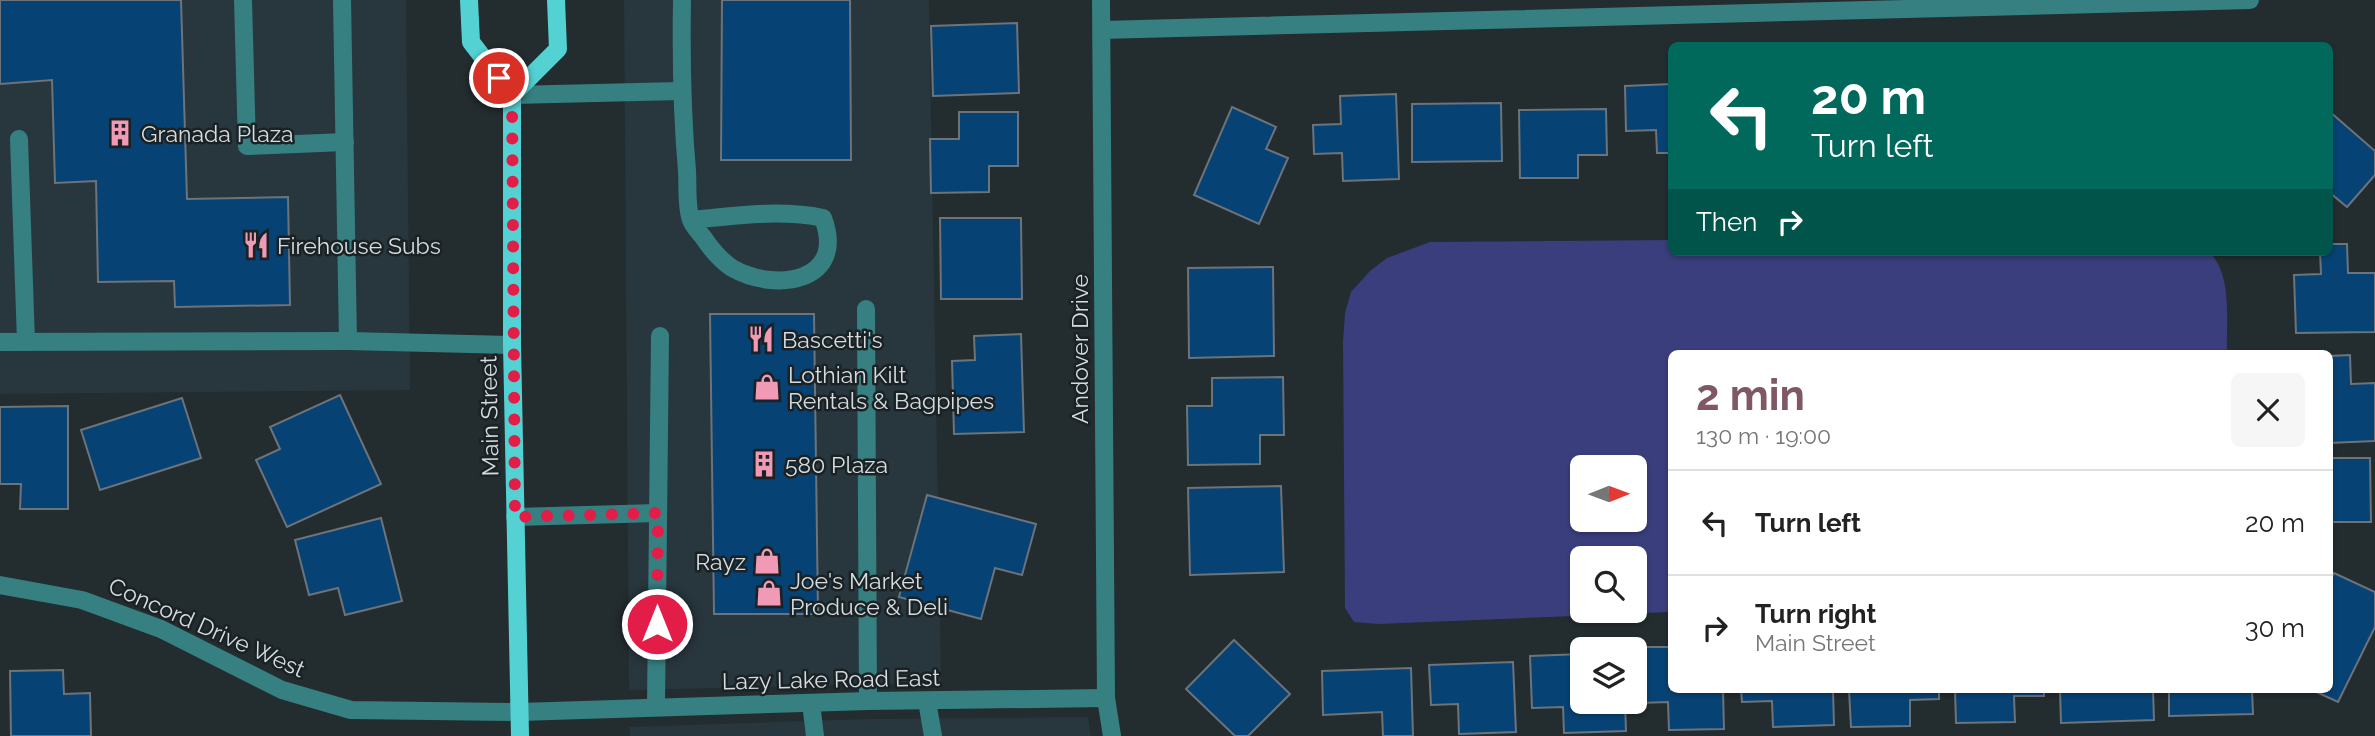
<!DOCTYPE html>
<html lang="en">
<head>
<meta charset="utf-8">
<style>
  :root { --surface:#fff; --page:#f6f6f6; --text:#222; --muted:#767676; --line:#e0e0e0; --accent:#7f5864 }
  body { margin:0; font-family:Raleway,sans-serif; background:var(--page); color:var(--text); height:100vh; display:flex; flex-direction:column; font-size:26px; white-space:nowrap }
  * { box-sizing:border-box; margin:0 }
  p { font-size:23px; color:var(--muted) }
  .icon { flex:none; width:38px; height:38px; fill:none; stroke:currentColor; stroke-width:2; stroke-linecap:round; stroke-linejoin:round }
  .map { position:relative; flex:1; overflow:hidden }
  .side { position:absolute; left:1668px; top:350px; width:665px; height:343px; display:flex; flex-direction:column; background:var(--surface); border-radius:10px; box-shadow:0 2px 5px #0004 }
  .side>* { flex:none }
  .guide { position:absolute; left:1668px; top:42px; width:665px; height:214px; border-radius:10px; box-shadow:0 2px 5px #0004; background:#00695c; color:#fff; overflow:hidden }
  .needle { width:46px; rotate:89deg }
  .tools { position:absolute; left:1570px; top:455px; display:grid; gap:14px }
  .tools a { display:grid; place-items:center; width:77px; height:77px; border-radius:10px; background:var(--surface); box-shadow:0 2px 5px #0004; font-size:35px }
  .pin { position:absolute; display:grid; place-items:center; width:60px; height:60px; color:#fff; margin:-30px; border:4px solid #fff; border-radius:50%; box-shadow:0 2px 7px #0007 }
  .me { position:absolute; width:77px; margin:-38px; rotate:0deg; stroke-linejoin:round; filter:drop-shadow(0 0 5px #0008) }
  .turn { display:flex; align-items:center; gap:24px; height:147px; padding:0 28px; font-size:32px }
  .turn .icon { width:91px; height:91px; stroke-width:2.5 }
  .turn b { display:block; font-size:49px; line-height:60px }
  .then { display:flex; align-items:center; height:66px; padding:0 28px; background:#0003; gap:14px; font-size:26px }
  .round { display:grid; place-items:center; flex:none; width:74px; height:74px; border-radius:10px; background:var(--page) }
  .head { display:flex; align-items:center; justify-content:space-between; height:119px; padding:0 28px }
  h1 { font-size:42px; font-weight:700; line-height:52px; color:var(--accent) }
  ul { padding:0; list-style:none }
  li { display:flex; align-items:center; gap:21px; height:105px; padding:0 28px; border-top:2px solid var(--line) }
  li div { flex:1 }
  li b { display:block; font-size:26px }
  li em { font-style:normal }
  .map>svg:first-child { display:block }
</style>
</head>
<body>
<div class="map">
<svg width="2375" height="736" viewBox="0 0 2375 736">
  <rect width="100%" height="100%" fill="#232c2f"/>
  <!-- built -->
  <g fill="#28373d">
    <path d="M0,0H406L410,390L0,394Z"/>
    <path d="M624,0H929L941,683L629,690Z"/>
    <path d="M1088,717L1091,736H630L629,727L869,719Z"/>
  </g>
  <!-- water -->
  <path fill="#3a3e7c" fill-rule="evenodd" d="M1671,240V252H2209C2233,274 2226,323 2227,353L1671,354V612L1378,624L1354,622L1345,608L1343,342L1345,313L1351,292L1370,271L1387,258L1430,242ZM1582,467H1634V520H1582ZM1582,558H1634V611H1582Z"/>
  <!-- building -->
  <g fill="#074274" stroke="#6c737a" stroke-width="2">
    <path d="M0,0H181L187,199L288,197L290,305L175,307L174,281L98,282L96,181L55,183L52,80L0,84Z"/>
    <path d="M722,0H850L851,160H721Z"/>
    <path d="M1017,23L1019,93L933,96L931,26Z"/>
    <path d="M1671,84V153H1657L1656,130L1626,131L1625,86Z"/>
    <path d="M1396,94L1399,179L1343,181L1342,153L1314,154L1313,125L1341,124L1340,96Z"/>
    <path d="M1501,103L1502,161L1412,162V104Z"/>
    <path d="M1232,107L1276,127L1266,149L1288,158L1259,224L1194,195Z"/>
    <path d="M1606,109L1607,155H1578V178H1520L1519,110Z"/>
    <path d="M2329,111L2375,151V175L2347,207L2329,192Z"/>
    <path d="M959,112H1018V166H989V192L931,193L930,139H959Z"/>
    <path d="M940,218H1021L1022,299H941Z"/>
    <path d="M2329,244H2347L2348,273H2375V332L2296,333L2294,275L2321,274L2320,252H2329Z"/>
    <path d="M1273,267L1274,356L1189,358L1188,268Z"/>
    <path d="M710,314H814L818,614H714Z"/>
    <path d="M1021,334L1024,432L954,434L952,361L975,360L974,336Z"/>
    <path d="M2350,355L2351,384L2375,383V441L2329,443V356Z"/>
    <path d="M1283,377L1284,435H1260V464L1188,465L1187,406H1212V378Z"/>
    <path d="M340,395L381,484L287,527L256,460L280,449L270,427Z"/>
    <path d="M182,398L201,458L100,490L81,430Z"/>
    <path d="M68,406V509H20L21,484H0V407Z"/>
    <path d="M2329,458H2370L2371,522H2329Z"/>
    <path d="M1281,486L1284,572L1190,575L1188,488Z"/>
    <path d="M927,495L1036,524L1022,575L995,568L981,619L899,597Z"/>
    <path d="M381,518L402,601L345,615L338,588L309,595L295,540Z"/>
    <path d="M2334,573L2375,592V627L2338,702L2312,690H2329V583Z"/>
    <path d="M1234,640L1290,694L1248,736H1235L1186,689Z"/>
    <path d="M1639,647H1671V690H1723L1724,729L1669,730L1668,702L1640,703Z"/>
    <path d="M1582,654V702H1625L1626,731L1564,733L1563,707L1532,708L1530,656Z"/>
    <path d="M1513,662L1516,732L1459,734L1458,704L1431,705L1429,665Z"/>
    <path d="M1411,668L1413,736H1383L1382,712L1323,715L1322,671Z"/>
    <path d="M63,670L64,694L90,693L91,736H11L10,671Z"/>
    <path d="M1741,690H1833L1834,725L1773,727L1772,701L1742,702Z"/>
    <path d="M1849,690H1939V699L1910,700V726L1851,727Z"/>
    <path d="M1955,690H2044V696H2014L2015,722L1956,723Z"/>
    <path d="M2060,690H2153L2154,720L2061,723Z"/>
    <path d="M2169,690H2252L2253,714L2169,716Z"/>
  </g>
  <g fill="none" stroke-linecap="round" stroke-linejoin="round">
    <!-- minor -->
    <g stroke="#368081" stroke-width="18">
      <path d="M243,0L247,146L345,142"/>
      <path d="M342,0L348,341L512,345"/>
      <path d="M682,0C681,58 682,114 687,171C688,186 686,206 691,220C693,226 699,232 703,237C711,249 720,260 732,268C776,293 847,282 823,218C780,209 734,216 691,220"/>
      <path d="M1101,0L1106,698L1112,736"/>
      <path d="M1102,30L2250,0"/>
      <path d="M512,95L680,91"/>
      <path d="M19,139L26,342"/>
      <path d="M866,309L868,701"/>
      <path d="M0,342L348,341"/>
      <path d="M515,517L658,513"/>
      <path d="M0,585L82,600L161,629L282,690L351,710L520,712L868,701L1106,698"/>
      <path d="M927,701L933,736"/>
      <path d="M811,703L815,736"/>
      <path d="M656,707L660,336"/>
    </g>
    <!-- major -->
    <g stroke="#54d2d3" stroke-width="18">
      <path d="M469,0L471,42L512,95V345L520,736"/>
      <path d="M512,95L558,49L556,0"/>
    </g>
  </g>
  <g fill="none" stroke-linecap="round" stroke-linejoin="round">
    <!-- route -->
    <path stroke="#e11d48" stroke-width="12" stroke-dasharray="0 21.6" d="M499,78L512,96L515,517L658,513L657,624"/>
  </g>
  <!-- icons -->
  <defs>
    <g id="building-bare" transform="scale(2.1)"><path d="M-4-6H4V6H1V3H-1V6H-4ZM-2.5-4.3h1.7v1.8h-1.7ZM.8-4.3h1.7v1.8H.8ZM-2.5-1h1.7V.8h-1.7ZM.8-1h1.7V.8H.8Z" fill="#f09ab5" stroke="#1a2225" stroke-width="2.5" paint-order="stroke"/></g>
    <g id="restaurant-bare" transform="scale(2.1)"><path d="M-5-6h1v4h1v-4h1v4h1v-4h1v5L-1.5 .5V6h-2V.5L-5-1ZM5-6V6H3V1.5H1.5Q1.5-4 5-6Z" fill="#f09ab5" stroke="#1a2225" stroke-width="2.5" paint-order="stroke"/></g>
    <g id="shop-bare" transform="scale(2.1)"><path d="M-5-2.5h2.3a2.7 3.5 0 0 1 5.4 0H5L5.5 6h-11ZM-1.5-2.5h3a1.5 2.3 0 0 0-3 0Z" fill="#f09ab5" stroke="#1a2225" stroke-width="2.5" paint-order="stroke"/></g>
  </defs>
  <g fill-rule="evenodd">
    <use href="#building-bare" x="120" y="133"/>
    <use href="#restaurant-bare" x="256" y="245"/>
    <use href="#restaurant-bare" x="761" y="339"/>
    <use href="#shop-bare" x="767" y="387"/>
    <use href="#building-bare" x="764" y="464"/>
    <use href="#shop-bare" x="767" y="561"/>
    <use href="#shop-bare" x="769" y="593"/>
  </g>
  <g text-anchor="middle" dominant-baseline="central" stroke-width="5" stroke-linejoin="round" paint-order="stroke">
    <!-- poi labels -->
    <g font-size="23" fill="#d6dcde" stroke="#1a2225" text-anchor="start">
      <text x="141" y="133">Granada Plaza</text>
      <text x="277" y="245">Firehouse Subs</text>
      <text x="782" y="339">Bascetti's</text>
      <text x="788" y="374">Lothian Kilt<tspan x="788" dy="26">Rentals &amp; Bagpipes</tspan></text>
      <text x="785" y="464">580 Plaza</text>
      <text x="746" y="561" text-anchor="end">Rayz</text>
      <text x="790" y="580">Joe's Market<tspan x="790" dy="26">Produce &amp; Deli</tspan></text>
    </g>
    <!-- street labels -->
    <g font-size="23" fill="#d6dcde" stroke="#1a2225">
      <text transform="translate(1079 349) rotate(-90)">Andover Drive</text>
      <text transform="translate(489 416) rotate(-91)">Main Street</text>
      <text transform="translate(207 627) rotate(24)">Concord Drive West</text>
      <text transform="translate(831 679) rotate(-1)">Lazy Lake Road East</text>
    </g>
  </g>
</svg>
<div class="tools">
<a><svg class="needle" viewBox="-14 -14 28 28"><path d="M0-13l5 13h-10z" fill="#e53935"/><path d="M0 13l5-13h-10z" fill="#767676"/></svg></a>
<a><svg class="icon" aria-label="search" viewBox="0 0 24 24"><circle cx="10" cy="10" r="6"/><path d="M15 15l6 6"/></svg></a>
<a><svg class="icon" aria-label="layers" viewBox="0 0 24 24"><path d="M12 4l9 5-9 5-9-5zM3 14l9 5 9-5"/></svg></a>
</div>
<div class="pin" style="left:499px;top:78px;background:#d93025"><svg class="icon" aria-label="arrive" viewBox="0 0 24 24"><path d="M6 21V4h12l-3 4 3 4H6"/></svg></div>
<svg class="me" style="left:657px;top:624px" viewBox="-20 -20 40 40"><circle r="17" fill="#e11d48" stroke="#fff" stroke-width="3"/><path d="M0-11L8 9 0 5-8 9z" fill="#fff"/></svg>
<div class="guide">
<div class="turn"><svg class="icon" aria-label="left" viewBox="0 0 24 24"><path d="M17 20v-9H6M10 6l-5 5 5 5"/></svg><div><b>20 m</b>Turn left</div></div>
<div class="then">Then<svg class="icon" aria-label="right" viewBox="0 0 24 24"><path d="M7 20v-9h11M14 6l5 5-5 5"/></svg></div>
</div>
<section class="side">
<div class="head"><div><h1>2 min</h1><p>130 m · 19:00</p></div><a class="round"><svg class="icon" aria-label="close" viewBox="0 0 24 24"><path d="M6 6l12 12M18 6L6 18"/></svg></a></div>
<ul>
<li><svg class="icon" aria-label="left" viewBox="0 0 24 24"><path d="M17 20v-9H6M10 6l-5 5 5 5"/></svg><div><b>Turn left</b></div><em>20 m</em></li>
<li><svg class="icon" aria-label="right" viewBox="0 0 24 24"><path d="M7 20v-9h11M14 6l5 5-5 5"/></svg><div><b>Turn right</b><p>Main Street</p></div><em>30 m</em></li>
</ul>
</section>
</div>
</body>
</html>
